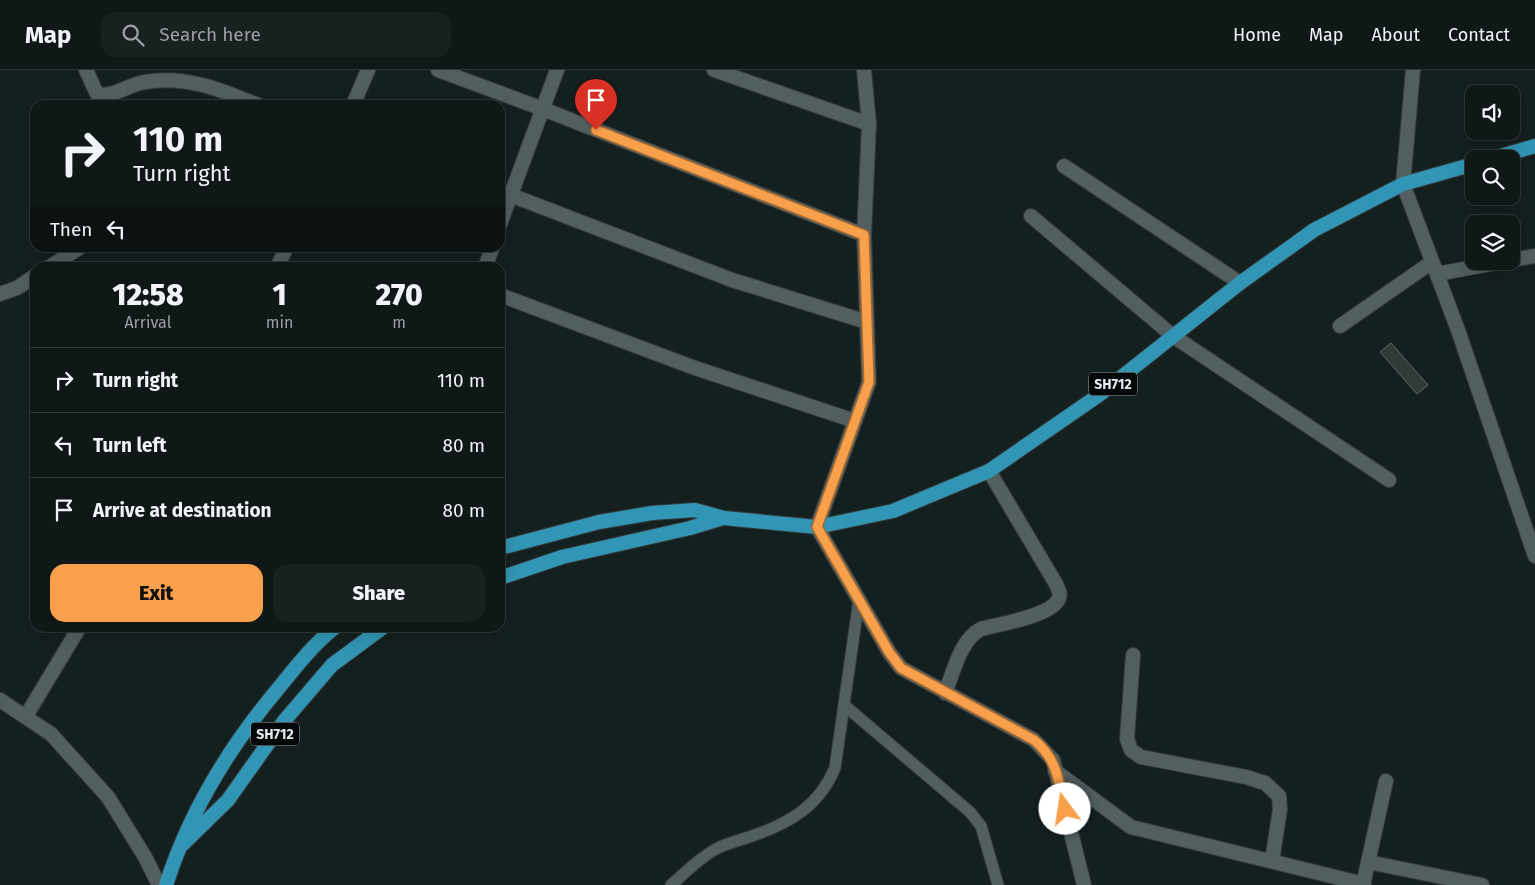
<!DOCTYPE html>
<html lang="en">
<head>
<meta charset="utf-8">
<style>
  :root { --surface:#0f1717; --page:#182020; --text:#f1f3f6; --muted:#9b9fa1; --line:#2f3636; --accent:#f8a04b }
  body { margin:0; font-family:"Fira Sans",sans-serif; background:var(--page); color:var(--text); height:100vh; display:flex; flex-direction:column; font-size:19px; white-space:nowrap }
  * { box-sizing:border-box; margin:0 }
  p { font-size:16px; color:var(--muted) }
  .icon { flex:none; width:28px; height:28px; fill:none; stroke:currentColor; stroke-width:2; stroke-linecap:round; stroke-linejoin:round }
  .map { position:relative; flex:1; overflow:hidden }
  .panel { position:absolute; left:30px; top:192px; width:475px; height:370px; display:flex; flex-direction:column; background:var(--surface); border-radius:15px; box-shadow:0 5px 20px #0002,0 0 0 1px var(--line) }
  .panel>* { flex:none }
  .hud { position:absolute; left:30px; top:30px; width:475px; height:152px; border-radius:15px; box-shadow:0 5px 20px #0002,0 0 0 1px var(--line); background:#0f1717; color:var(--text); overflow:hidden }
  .controls { position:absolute; left:1465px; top:15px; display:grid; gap:10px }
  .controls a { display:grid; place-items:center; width:55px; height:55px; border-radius:10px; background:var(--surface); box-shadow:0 5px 20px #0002,0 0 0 1px var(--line); font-size:25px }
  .pin { position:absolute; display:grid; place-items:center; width:42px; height:42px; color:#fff; margin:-51px -21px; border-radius:50% 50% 50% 0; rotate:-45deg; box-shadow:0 0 5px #0007 }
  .pin .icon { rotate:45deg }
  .me { position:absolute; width:55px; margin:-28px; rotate:346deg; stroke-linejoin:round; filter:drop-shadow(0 0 4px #0008) }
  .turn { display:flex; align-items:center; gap:18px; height:105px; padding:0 20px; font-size:22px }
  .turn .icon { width:65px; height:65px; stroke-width:2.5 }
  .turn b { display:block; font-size:35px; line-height:42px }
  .then { display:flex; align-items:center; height:48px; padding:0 20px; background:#0003; gap:10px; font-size:19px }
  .eta { display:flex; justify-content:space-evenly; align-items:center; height:85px; text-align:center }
  .eta b { font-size:30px; font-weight:800; line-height:35px }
  .button { display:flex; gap:10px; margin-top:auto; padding:10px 20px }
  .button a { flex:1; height:58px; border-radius:15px; background:var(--accent); color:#111; font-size:20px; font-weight:800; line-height:58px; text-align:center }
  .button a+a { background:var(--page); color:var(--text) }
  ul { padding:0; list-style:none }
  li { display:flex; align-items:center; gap:15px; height:65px; padding:0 20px; border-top:1px solid var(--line) }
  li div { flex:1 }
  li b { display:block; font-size:19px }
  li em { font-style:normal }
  header { display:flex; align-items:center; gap:30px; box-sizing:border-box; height:70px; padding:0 25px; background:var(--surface); border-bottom:1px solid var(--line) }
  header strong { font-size:24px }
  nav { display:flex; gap:28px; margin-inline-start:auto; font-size:18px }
  .search { width:350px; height:45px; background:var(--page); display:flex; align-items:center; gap:12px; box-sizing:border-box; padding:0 18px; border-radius:15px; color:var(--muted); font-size:19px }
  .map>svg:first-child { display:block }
</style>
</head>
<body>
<header>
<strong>Map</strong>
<div class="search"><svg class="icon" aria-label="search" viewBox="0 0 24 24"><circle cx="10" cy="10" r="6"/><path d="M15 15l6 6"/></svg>Search here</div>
<nav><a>Home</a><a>Map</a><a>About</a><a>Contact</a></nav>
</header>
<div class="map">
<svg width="1535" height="815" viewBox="0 0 1535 815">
  <rect width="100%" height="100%" fill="#141f1f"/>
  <!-- building -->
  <path fill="#303a36" stroke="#5d6864" d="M1391,273L1428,315L1417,324L1380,282Z"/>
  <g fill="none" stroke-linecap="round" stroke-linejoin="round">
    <!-- service casing -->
    <g stroke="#343b3b" stroke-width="13">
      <g id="service">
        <path d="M844,635L970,742L981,756L998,815"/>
        <path d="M671,815C685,803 699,788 716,779C727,773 741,770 752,766C790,753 819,736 835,698L859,529"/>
      </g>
    </g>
    <!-- minor casing -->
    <g stroke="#343b3b" stroke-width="16">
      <g id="minor">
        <path d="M86,0L97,24C113,28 129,14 145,12C186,5 221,20 258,35"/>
        <path d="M438,0L543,39L864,165"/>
        <path d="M714,0L869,54"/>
        <path d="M1413,0L1403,114L1458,260L1535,486"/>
        <path d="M353,35L368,0"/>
        <path d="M1064,96L1240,213"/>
        <path d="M500,121L732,210L867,252"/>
        <path d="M1031,146L1173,266L1389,410"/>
        <path d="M500,154L557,0"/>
        <path d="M1511,190L1535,186"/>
        <path d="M48,198L79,178"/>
        <path d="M277,198L286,178"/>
        <path d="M485,198L492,178"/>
        <path d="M1437,204L1506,191"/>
        <path d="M0,224L17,218L35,206"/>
        <path d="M500,225L695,298L855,351"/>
        <path d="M1340,256L1432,192"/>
        <path d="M817,457L889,582L901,598L1034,670L1053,690L1084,815"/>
        <path d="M1133,585L1127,669L1131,680L1141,687L1246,707L1265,713L1279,726L1280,739L1272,791"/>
        <path d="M945,623C954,601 960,570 981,559C999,554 1053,546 1059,528C1061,523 1058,519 1056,514L989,401"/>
        <path d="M26,646L79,558"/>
        <path d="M1055,701L1131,757L1364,814"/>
        <path d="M1368,792L1482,815"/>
        <path d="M1363,815L1386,711"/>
      </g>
    </g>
    <!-- tertiary casing -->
    <g stroke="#343b3b" stroke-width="16">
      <g id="tertiary">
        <path d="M817,457L869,312L864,165L869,54L864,0"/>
        <path d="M0,630L51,664L108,727L145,787L159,815"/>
      </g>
    </g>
    <!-- primary casing -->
    <g stroke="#343b3b" stroke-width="16">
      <g id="primary">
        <path d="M1491,89L1535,76"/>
        <path d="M500,478L599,452L652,443L695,440L724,448L817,457L893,441L989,401L1099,325L1240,213L1314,160L1403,114L1474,94"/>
        <path d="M500,508L562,487L690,458L723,448"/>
        <path d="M183,774L228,730L284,651L332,595L382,558"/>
        <path d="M166,815C190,740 231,674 282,614C298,594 314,574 334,558"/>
      </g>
    </g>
    <!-- service -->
    <use href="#service" stroke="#525e5f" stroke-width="11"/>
    <!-- minor -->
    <use href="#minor" stroke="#525e5f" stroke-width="14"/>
    <!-- tertiary -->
    <use href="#tertiary" stroke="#525e5f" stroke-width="14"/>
    <!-- primary -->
    <use href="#primary" stroke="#3196b5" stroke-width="14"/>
  </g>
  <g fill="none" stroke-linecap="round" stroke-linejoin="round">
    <!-- route casing -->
    <g stroke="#a16831" stroke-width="12">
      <path id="route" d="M596,60L864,165L869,312L817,457L889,582L901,598L1034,670C1058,690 1058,710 1065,739"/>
    </g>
    <!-- route -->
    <use href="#route" stroke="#f8a04b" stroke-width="9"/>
  </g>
  <g text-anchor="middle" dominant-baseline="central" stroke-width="4.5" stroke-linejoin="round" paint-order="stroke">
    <!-- shield labels -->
    <g fill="#040808" stroke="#a1a7a8" stroke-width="1">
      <rect x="1089" y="302.5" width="48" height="23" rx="4"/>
      <rect x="251" y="652.5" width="48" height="23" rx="4"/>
    </g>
    <g font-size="14" font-weight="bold" fill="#e4ebec">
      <text x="1113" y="314">SH712</text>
      <text x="275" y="664">SH712</text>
    </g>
  </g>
</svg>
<div class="controls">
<a><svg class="icon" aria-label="sound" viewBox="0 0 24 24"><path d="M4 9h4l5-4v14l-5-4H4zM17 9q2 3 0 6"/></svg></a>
<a><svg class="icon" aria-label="search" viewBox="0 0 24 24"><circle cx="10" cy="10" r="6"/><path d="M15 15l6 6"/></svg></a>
<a><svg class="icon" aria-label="layers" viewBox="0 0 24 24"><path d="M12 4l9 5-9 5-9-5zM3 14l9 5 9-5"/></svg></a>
</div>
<div class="pin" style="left:596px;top:60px;background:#d93025"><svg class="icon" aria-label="arrive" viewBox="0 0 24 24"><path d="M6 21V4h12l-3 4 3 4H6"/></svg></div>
<svg class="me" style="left:1065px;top:739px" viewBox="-20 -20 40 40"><circle r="19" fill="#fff"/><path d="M0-13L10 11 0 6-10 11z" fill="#f8a04b"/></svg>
<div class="hud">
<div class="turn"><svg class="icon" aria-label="right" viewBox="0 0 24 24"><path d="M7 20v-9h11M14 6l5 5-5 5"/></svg><div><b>110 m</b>Turn right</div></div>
<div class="then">Then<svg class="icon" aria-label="left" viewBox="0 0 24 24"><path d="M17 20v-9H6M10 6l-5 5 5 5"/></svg></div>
</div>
<section class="panel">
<div class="eta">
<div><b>12:58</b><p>Arrival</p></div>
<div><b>1</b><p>min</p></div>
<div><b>270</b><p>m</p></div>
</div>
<ul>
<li><svg class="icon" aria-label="right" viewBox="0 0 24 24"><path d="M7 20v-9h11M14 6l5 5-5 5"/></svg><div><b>Turn right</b></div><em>110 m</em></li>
<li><svg class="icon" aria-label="left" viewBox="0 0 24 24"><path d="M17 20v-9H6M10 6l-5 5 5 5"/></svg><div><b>Turn left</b></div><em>80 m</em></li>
<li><svg class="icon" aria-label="arrive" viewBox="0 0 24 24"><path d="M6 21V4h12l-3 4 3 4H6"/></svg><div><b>Arrive at destination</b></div><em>80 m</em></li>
</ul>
<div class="button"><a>Exit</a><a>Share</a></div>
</section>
</div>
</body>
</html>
